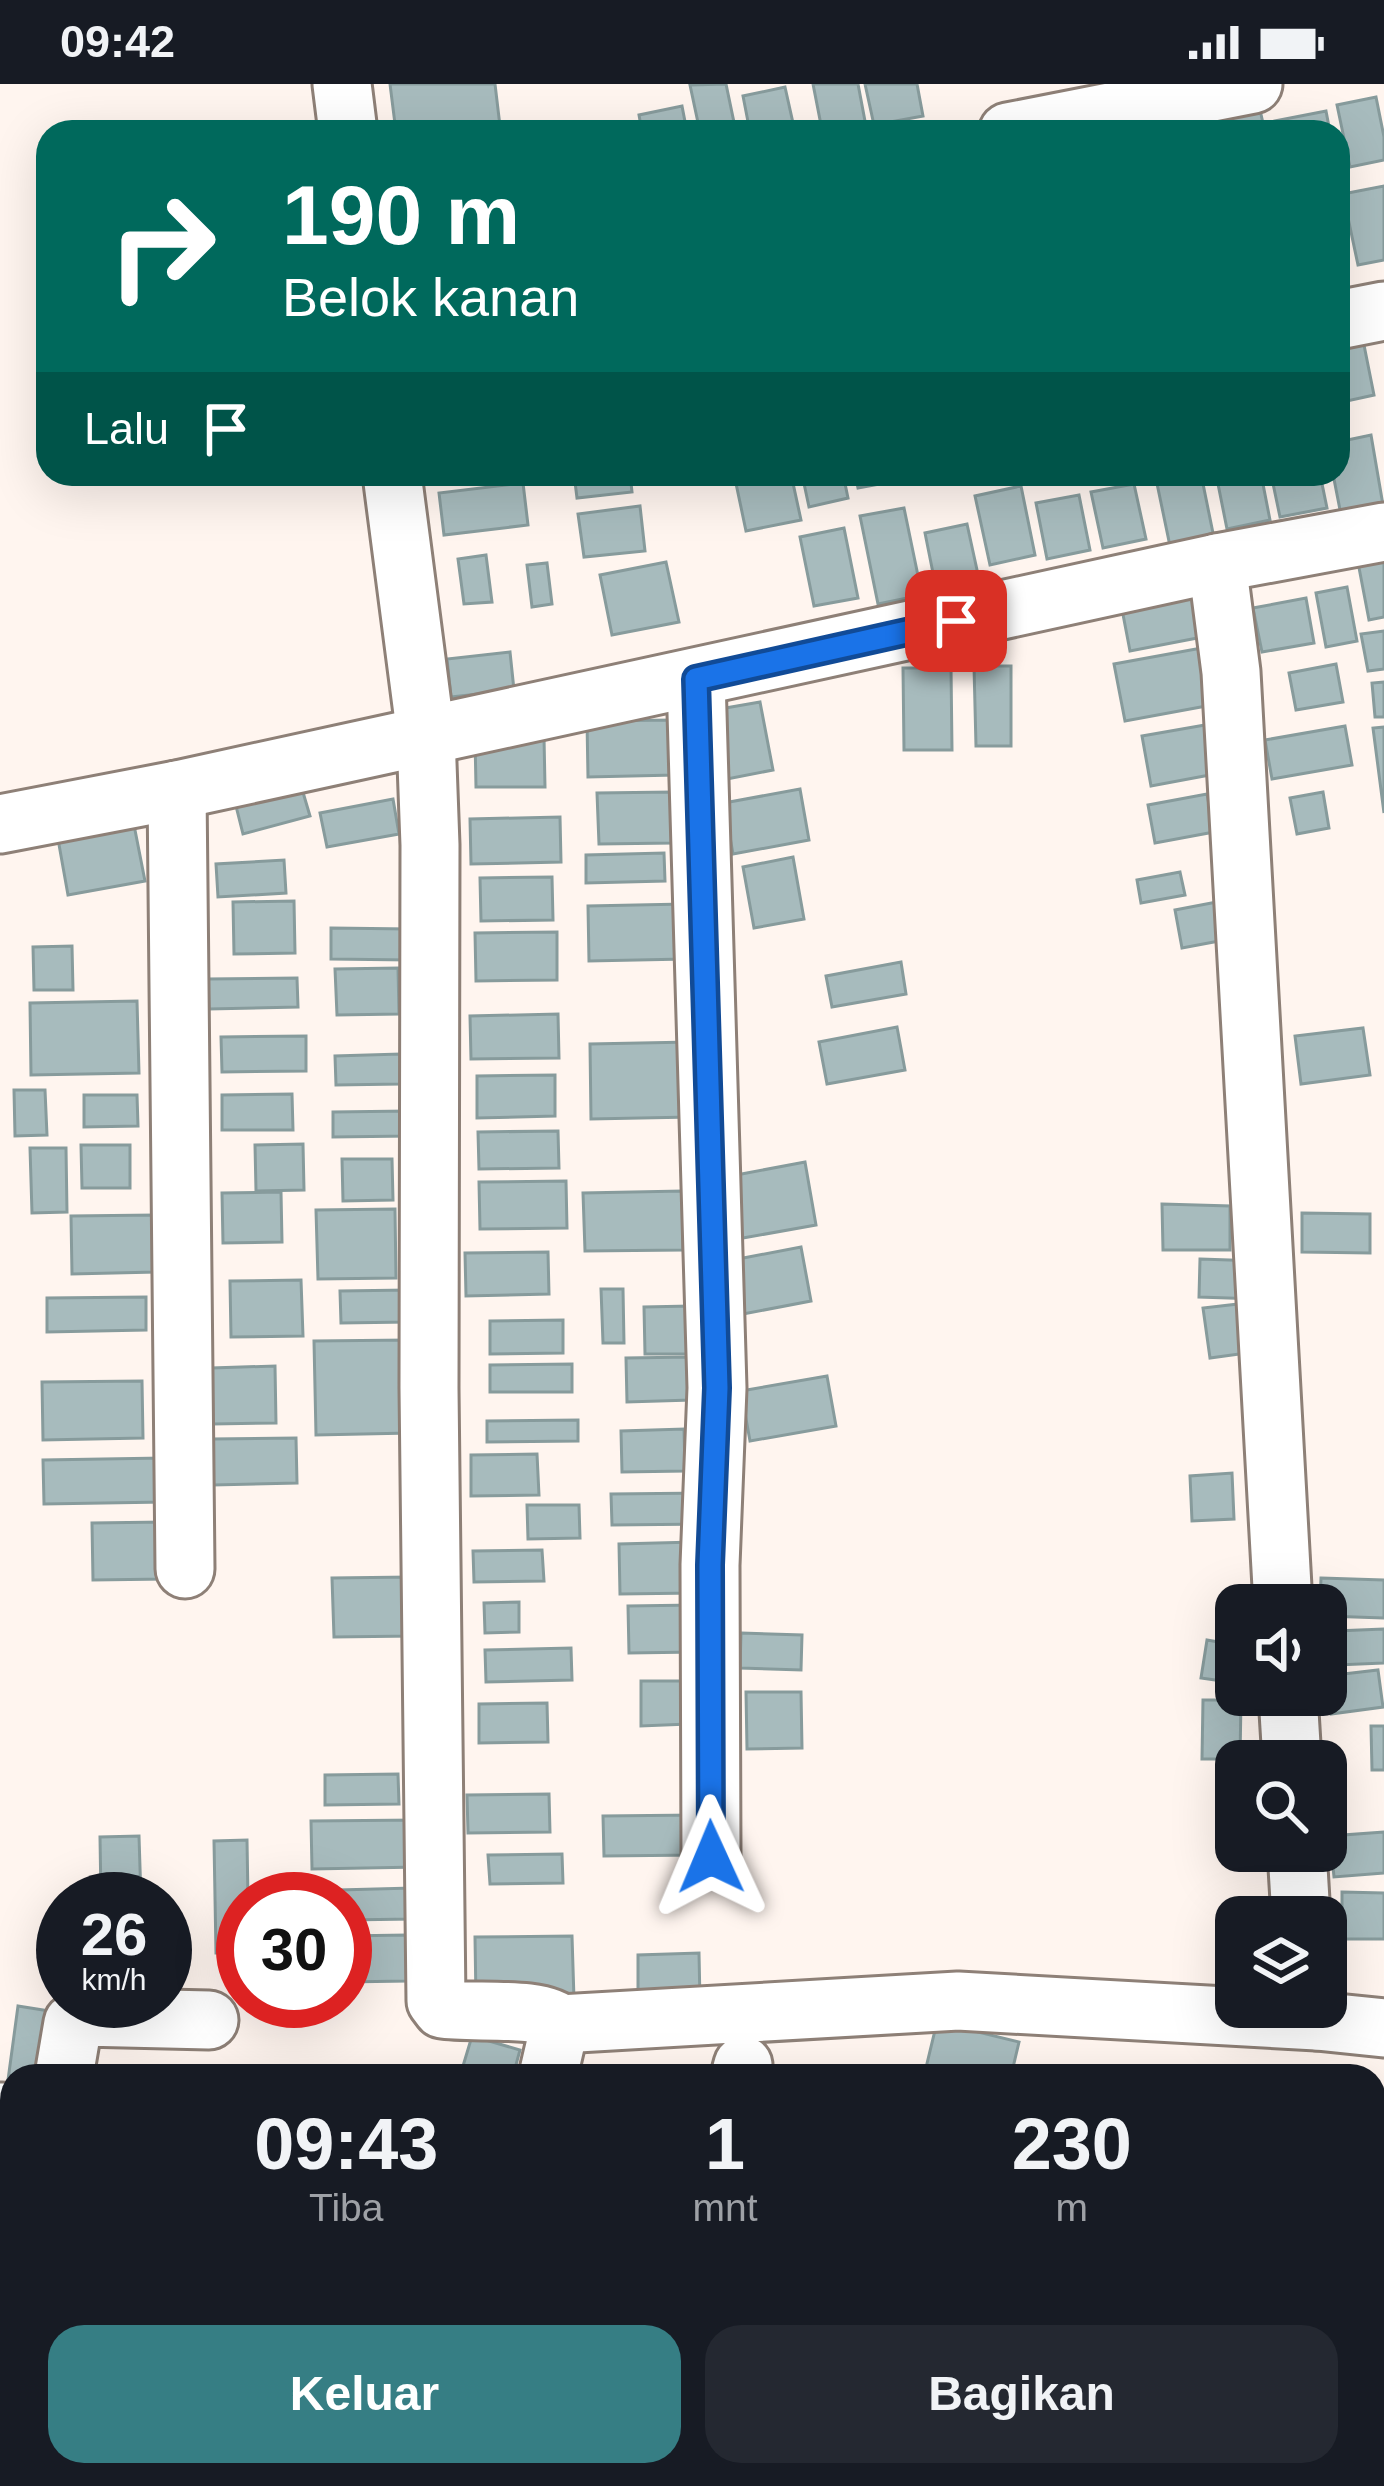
<!DOCTYPE html>
<html lang="id">
<head>
<meta charset="utf-8">
<style>
  :root { --surface:#171b24; --page:#242831; --text:#f1f3f6; --muted:#9ea1a6; --accent:#367e84 }
  body { margin:0; font-family:Arial,sans-serif; background:var(--page); color:var(--text); height:100vh; display:flex; flex-direction:column; font-size:45px; white-space:nowrap }
  * { box-sizing:border-box; margin:0 }
  p { font-size:39px; color:var(--muted) }
  .icon { flex:none; width:66px; height:66px; fill:none; stroke:currentColor; stroke-width:2; stroke-linecap:round; stroke-linejoin:round }
  .map { position:relative; flex:1; overflow:hidden }
  .details { position:absolute; left:0px; top:1980px; width:1386px; height:423px; display:flex; flex-direction:column; background:var(--surface); border-radius:36px 36px 0 0; box-shadow:0 12px 48px #0002 }
  .details>* { flex:none }
  .banner { position:absolute; left:36px; top:36px; width:1314px; height:366px; border-radius:36px; box-shadow:0 12px 48px #0002; background:#00695c; color:#fff; overflow:hidden }
  .fabs { position:absolute; left:1215px; top:1500px; display:grid; gap:24px }
  .fabs a { display:grid; place-items:center; width:132px; height:132px; border-radius:24px; background:var(--surface); box-shadow:0 12px 48px #0002; font-size:60px }
  .speed { position:absolute; left:36px; top:1788px; display:flex; gap:24px; font-size:60px; font-weight:700; text-align:center }
  .speed>* { display:grid; place-content:center; width:156px; height:156px; border-radius:50%; background:var(--surface); box-shadow:0 12px 48px #0002; line-height:1 }
  .speed small { font-size:30px; font-weight:400 }
  .speed .limit { border:18px solid #d22; background:#fff; color:#111 }
  .pin { position:absolute; display:grid; place-items:center; width:102px; height:102px; color:#fff; margin:-51px; border-radius:24px; box-shadow:0 6px 18px #0006 }
  .me { position:absolute; width:132px; margin:-66px; rotate:359deg; stroke-linejoin:round; filter:drop-shadow(0 0 9px #0008) }
  .turn { display:flex; align-items:center; gap:42px; height:252px; padding:0 48px; font-size:54px }
  .turn .icon { width:156px; height:156px; stroke-width:2.5 }
  .turn b { display:block; font-size:84px; line-height:102px }
  .then { display:flex; align-items:center; height:114px; padding:0 48px; background:#0003; gap:24px; font-size:45px }
  .eta { display:flex; justify-content:space-evenly; align-items:center; height:204px; text-align:center }
  .eta b { font-size:72px; font-weight:700; line-height:84px }
  .action { display:flex; gap:24px; margin-top:auto; padding:24px 48px }
  .action a { flex:1; height:138px; border-radius:36px; background:var(--accent); color:#fff; font-size:48px; font-weight:700; line-height:138px; text-align:center }
  .action a+a { background:var(--page); color:var(--text) }
  .status { display:flex; justify-content:space-between; align-items:center; height:84px; padding:0 60px; background:var(--surface); direction:ltr }
  .status svg { height:33px; fill:currentColor }
  .map>svg:first-child { display:block }
</style>
</head>
<body>
<div class="status"><b>09:42</b><svg viewBox="0 0 49 12"><path d="M0 12V9h3v3zM5 12V6h3v6zM10 12V3h3v9zM15 12V0h3v12zM26 1h20v11H26zM47 4h2v5h-2z"/></svg></div>
<div class="map">
<svg width="1384" height="2402" viewBox="0 0 1384 2402">
  <rect width="100%" height="100%" fill="#fff5ef"/>
  <!-- building -->
  <g fill="#a7bbbd" stroke="#879b9c" stroke-width="3">
    <path d="M390,0H495L500,42L396,48Z"/>
    <path d="M726,0L736,48H700L690,1Z"/>
    <path d="M813,0H858L865,37L822,46Z"/>
    <path d="M865,0H917L923,32L874,41Z"/>
    <path d="M785,3L795,48H750L743,12Z"/>
    <path d="M1376,13L1384,53V76L1350,83L1337,21Z"/>
    <path d="M682,22L687,48H642L639,31Z"/>
    <path d="M1260,26L1265,48H1220L1217,35Z"/>
    <path d="M1326,27L1330,48H1278L1275,37Z"/>
    <path d="M1384,102V176L1358,181L1343,110Z"/>
    <path d="M1359,236L1374,311L1338,319V240Z"/>
    <path d="M1371,351L1384,427L1342,436L1333,390H1338V358Z"/>
    <path d="M574,390H630L632,408L577,414Z"/>
    <path d="M734,390H791L801,436L746,447Z"/>
    <path d="M802,390H843L848,414L809,423Z"/>
    <path d="M855,390H900L901,396L858,404Z"/>
    <path d="M1155,390H1201L1214,454L1170,462Z"/>
    <path d="M1216,390H1261L1270,436L1227,445Z"/>
    <path d="M1271,390H1320L1327,424L1280,433Z"/>
    <path d="M523,399L528,441L444,451L439,409Z"/>
    <path d="M1134,400L1146,455L1103,464L1091,408Z"/>
    <path d="M1021,402L1035,471L990,481L975,412Z"/>
    <path d="M1079,411L1090,466L1047,475L1036,419Z"/>
    <path d="M640,422L645,467L584,473L578,430Z"/>
    <path d="M904,424L922,511L878,520L860,432Z"/>
    <path d="M967,440L979,495L936,504L925,449Z"/>
    <path d="M844,444L858,514L814,522L800,453Z"/>
    <path d="M1384,463V533L1369,536L1356,468Z"/>
    <path d="M486,471L492,518L464,520L458,475Z"/>
    <path d="M666,478L679,538L612,551L600,491Z"/>
    <path d="M547,479L552,520L532,523L527,481Z"/>
    <path d="M1347,503L1357,557L1326,563L1316,509Z"/>
    <path d="M1210,504L1218,550L1130,567L1121,520Z"/>
    <path d="M1306,514L1314,559L1262,568L1253,524Z"/>
    <path d="M1384,547V585L1368,587L1361,550Z"/>
    <path d="M1218,561L1228,618L1125,637L1114,580Z"/>
    <path d="M510,568L514,606L451,613L447,575Z"/>
    <path d="M1336,580L1343,618L1296,626L1289,589Z"/>
    <path d="M974,582H1011V662H976Z"/>
    <path d="M903,584H951L952,666H904Z"/>
    <path d="M1384,598V633H1375L1372,599Z"/>
    <path d="M760,618L773,686L727,695L714,626Z"/>
    <path d="M674,636L675,691L588,693L587,637Z"/>
    <path d="M1222,638L1231,687L1151,702L1142,652Z"/>
    <path d="M1345,642L1352,681L1272,695L1265,656Z"/>
    <path d="M1384,643V729L1373,644Z"/>
    <path d="M544,653L545,703H476L475,654Z"/>
    <path d="M297,688L310,732L243,750L232,706Z"/>
    <path d="M800,705L809,756L733,770L724,719Z"/>
    <path d="M672,708L673,759L599,760L597,709Z"/>
    <path d="M1323,708L1329,744L1297,750L1290,714Z"/>
    <path d="M1207,710L1214,748L1155,759L1148,721Z"/>
    <path d="M393,715L399,750L327,763L320,729Z"/>
    <path d="M560,733L561,778L471,780L470,735Z"/>
    <path d="M134,741L145,797L68,811L58,755Z"/>
    <path d="M664,769L665,797L586,799V771Z"/>
    <path d="M793,773L804,835L754,844L743,783Z"/>
    <path d="M284,776L286,809L218,813L216,780Z"/>
    <path d="M1180,788L1185,811L1141,819L1137,796Z"/>
    <path d="M552,793L553,836L481,837L480,794Z"/>
    <path d="M1227,816L1235,854L1182,864L1175,826Z"/>
    <path d="M294,817L295,869L234,870L233,818Z"/>
    <path d="M684,820L685,875L589,877L588,822Z"/>
    <path d="M331,844L409,845V876L331,875Z"/>
    <path d="M557,848V896L476,897L475,849Z"/>
    <path d="M72,862L73,906H34L33,863Z"/>
    <path d="M901,878L906,910L832,923L826,892Z"/>
    <path d="M398,884L399,930L337,931L335,885Z"/>
    <path d="M297,894L298,923L209,925L208,895Z"/>
    <path d="M137,917L139,989L31,991L30,919Z"/>
    <path d="M558,930L559,974L471,975L470,932Z"/>
    <path d="M897,943L905,986L827,1000L819,958Z"/>
    <path d="M1363,944L1370,991L1301,1000L1295,952Z"/>
    <path d="M306,952V987L222,988L221,953Z"/>
    <path d="M690,958L691,1033L591,1035L590,960Z"/>
    <path d="M400,970V1000L336,1001L335,972Z"/>
    <path d="M555,991V1032L477,1034V992Z"/>
    <path d="M14,1006H45L47,1051L15,1052Z"/>
    <path d="M292,1010L293,1046H222V1011Z"/>
    <path d="M84,1011H137L138,1042L84,1043Z"/>
    <path d="M408,1027L409,1052L333,1053V1028Z"/>
    <path d="M558,1047L559,1084L479,1085L478,1048Z"/>
    <path d="M303,1060L304,1106L256,1107L255,1061Z"/>
    <path d="M81,1061H130V1104H82Z"/>
    <path d="M30,1064H66L67,1128L32,1129Z"/>
    <path d="M342,1075H392L393,1116L343,1117Z"/>
    <path d="M805,1078L816,1141L743,1154L731,1092Z"/>
    <path d="M566,1097L567,1144L480,1145L479,1098Z"/>
    <path d="M682,1107L683,1166L585,1167L583,1109Z"/>
    <path d="M281,1108L282,1158L223,1159L222,1109Z"/>
    <path d="M1162,1120L1230,1122V1166H1163Z"/>
    <path d="M395,1125L396,1194L318,1195L316,1126Z"/>
    <path d="M1302,1129L1370,1130V1169L1302,1168Z"/>
    <path d="M155,1131L156,1188L72,1190L71,1132Z"/>
    <path d="M801,1163L811,1217L743,1230L733,1176Z"/>
    <path d="M548,1168L549,1210L466,1212L465,1169Z"/>
    <path d="M1200,1175L1258,1177L1257,1215L1199,1213Z"/>
    <path d="M301,1196L303,1252L231,1253L230,1197Z"/>
    <path d="M601,1205H623L624,1259H603Z"/>
    <path d="M408,1206V1238L341,1239L340,1207Z"/>
    <path d="M146,1213V1246L47,1248V1214Z"/>
    <path d="M1247,1219L1254,1268L1210,1274L1203,1224Z"/>
    <path d="M690,1222L691,1270H645L644,1223Z"/>
    <path d="M563,1236V1269L490,1270V1237Z"/>
    <path d="M408,1256L410,1349L316,1351L314,1257Z"/>
    <path d="M690,1273L691,1316L627,1318L626,1274Z"/>
    <path d="M572,1280V1308H490V1281Z"/>
    <path d="M275,1282L276,1339L213,1340L212,1284Z"/>
    <path d="M827,1292L836,1342L750,1357L741,1307Z"/>
    <path d="M142,1297L143,1354L43,1356L42,1298Z"/>
    <path d="M578,1336V1357L487,1358V1337Z"/>
    <path d="M684,1345L685,1387L622,1388L621,1347Z"/>
    <path d="M296,1354L297,1399L213,1401L212,1355Z"/>
    <path d="M537,1370L539,1411L471,1412V1371Z"/>
    <path d="M163,1374L164,1418L44,1420L43,1376Z"/>
    <path d="M1232,1389L1234,1435L1192,1437L1190,1392Z"/>
    <path d="M707,1409L708,1440L612,1441L611,1410Z"/>
    <path d="M527,1421H579L580,1454L528,1455Z"/>
    <path d="M164,1438L166,1495L93,1496L92,1439Z"/>
    <path d="M694,1458L695,1509L620,1510L619,1460Z"/>
    <path d="M542,1466L544,1497L474,1498L473,1467Z"/>
    <path d="M411,1493L413,1552L334,1553L332,1494Z"/>
    <path d="M1321,1494L1384,1496V1534L1326,1532V1521H1320Z"/>
    <path d="M519,1518V1548L485,1549L484,1519Z"/>
    <path d="M695,1521L696,1568L629,1569L628,1522Z"/>
    <path d="M1384,1545V1579L1337,1581L1336,1547Z"/>
    <path d="M741,1549L802,1551L801,1586L740,1584Z"/>
    <path d="M1207,1556L1236,1561V1599L1201,1594Z"/>
    <path d="M571,1564L572,1596L486,1598L485,1566Z"/>
    <path d="M1378,1586L1383,1623L1331,1630L1326,1592Z"/>
    <path d="M641,1597H687L688,1640L641,1642Z"/>
    <path d="M746,1608H801L802,1664L747,1665Z"/>
    <path d="M1203,1616H1241L1240,1675H1202Z"/>
    <path d="M547,1619L548,1658L479,1659V1620Z"/>
    <path d="M1371,1642H1384V1686H1372Z"/>
    <path d="M398,1690L399,1720L325,1721V1691Z"/>
    <path d="M549,1710L550,1748L468,1749L467,1711Z"/>
    <path d="M696,1731L697,1771L604,1772L603,1732Z"/>
    <path d="M418,1736L419,1783L312,1785L311,1737Z"/>
    <path d="M1384,1748V1789L1334,1793L1330,1752Z"/>
    <path d="M139,1752L141,1815H101L100,1753Z"/>
    <path d="M247,1756L248,1815H243V1869H216L214,1757Z"/>
    <path d="M562,1770L563,1799L490,1800L488,1771Z"/>
    <path d="M412,1804L413,1835L345,1836V1815H339V1806Z"/>
    <path d="M1342,1808L1384,1809V1855H1342Z"/>
    <path d="M406,1851L407,1897L345,1898V1852Z"/>
    <path d="M572,1852L574,1915L476,1916L475,1853Z"/>
    <path d="M699,1869L700,1918L638,1919V1871Z"/>
    <path d="M18,1922L62,1929L53,1992H12V1996H8Z"/>
    <path d="M937,1938L1019,1958L1011,1992H924Z"/>
    <path d="M472,1952L520,1966L513,1992H460Z"/>
    <path d="M9,2054H12V2128L0,2126Z"/>
    <path d="M0,2165L12,2166V2250L0,2248Z"/>
    <path d="M206,2391H325L322,2402H221L204,2397Z"/>
    <path d="M360,2391H406L403,2402H357Z"/>
    <path d="M532,2391H593L590,2402H529Z"/>
  </g>
  <g fill="none" stroke-linecap="round" stroke-linejoin="round">
    <!-- minor casing -->
    <g stroke="#8e8077" stroke-width="63">
      <g id="minor">
        <path d="M342,0L348,48"/>
        <path d="M1008,48L1253,0"/>
        <path d="M1338,236L1384,227"/>
        <path d="M392,390L426,652L430,761L429,1304L436,1917L442,1925C471,1930 542,1921 560,1940L958,1917L1317,1937"/>
        <path d="M1217,479L1231,588L1283,1521"/>
        <path d="M696,595L717,1304L710,1481L711,1773"/>
        <path d="M177,706L185,1485"/>
        <path d="M0,740L177,706L1217,479L1384,448"/>
        <path d="M1288,1611L1292,1677"/>
        <path d="M1297,1767L1301,1833"/>
        <path d="M1306,1923L1317,1937L1384,1944"/>
        <path d="M64,1992L73,1939L82,1933L209,1936"/>
        <path d="M548,1992L560,1940"/>
        <path d="M740,1992L743,1981"/>
        <path d="M0,2028L12,2029"/>
        <path d="M0,2143H12"/>
        <path d="M441,2402L444,2391"/>
        <path d="M631,2402L634,2391"/>
      </g>
    </g>
    <!-- minor -->
    <use href="#minor" stroke="#fff" stroke-width="57"/>
  </g>
  <g fill="none" stroke-linecap="round" stroke-linejoin="round">
    <!-- route casing -->
    <g stroke="#114b97" stroke-width="30">
      <path id="route" d="M711,1773L710,1481L717,1304L696,595L956,537"/>
    </g>
    <!-- route -->
    <use href="#route" stroke="#1a73e8" stroke-width="21"/>
  </g>
</svg>
<div class="fabs">
<a><svg class="icon" aria-label="sound" viewBox="0 0 24 24"><path d="M4 9h4l5-4v14l-5-4H4zM17 9q2 3 0 6"/></svg></a>
<a><svg class="icon" aria-label="search" viewBox="0 0 24 24"><circle cx="10" cy="10" r="6"/><path d="M15 15l6 6"/></svg></a>
<a><svg class="icon" aria-label="layers" viewBox="0 0 24 24"><path d="M12 4l9 5-9 5-9-5zM3 14l9 5 9-5"/></svg></a>
</div>
<div class="speed"><div>26<small>km/h</small></div><div class="limit">30</div></div>
<div class="pin" style="left:956px;top:537px;background:#d93025"><svg class="icon" aria-label="arrive" viewBox="0 0 24 24"><path d="M6 21V4h12l-3 4 3 4H6"/></svg></div>
<svg class="me" style="left:711px;top:1773px" viewBox="-20 -20 40 40"><path d="M0-17L14 15 0 8-14 15z" fill="#1a73e8" stroke="#fff" stroke-width="4"/></svg>
<div class="banner">
<div class="turn"><svg class="icon" aria-label="right" viewBox="0 0 24 24"><path d="M7 20v-9h11M14 6l5 5-5 5"/></svg><div><b>190 m</b>Belok kanan</div></div>
<div class="then">Lalu<svg class="icon" aria-label="arrive" viewBox="0 0 24 24"><path d="M6 21V4h12l-3 4 3 4H6"/></svg></div>
</div>
<section class="details">
<div class="eta">
<div><b>09:43</b><p>Tiba</p></div>
<div><b>1</b><p>mnt</p></div>
<div><b>230</b><p>m</p></div>
</div>
<div class="action"><a>Keluar</a><a>Bagikan</a></div>
</section>
</div>
</body>
</html>
